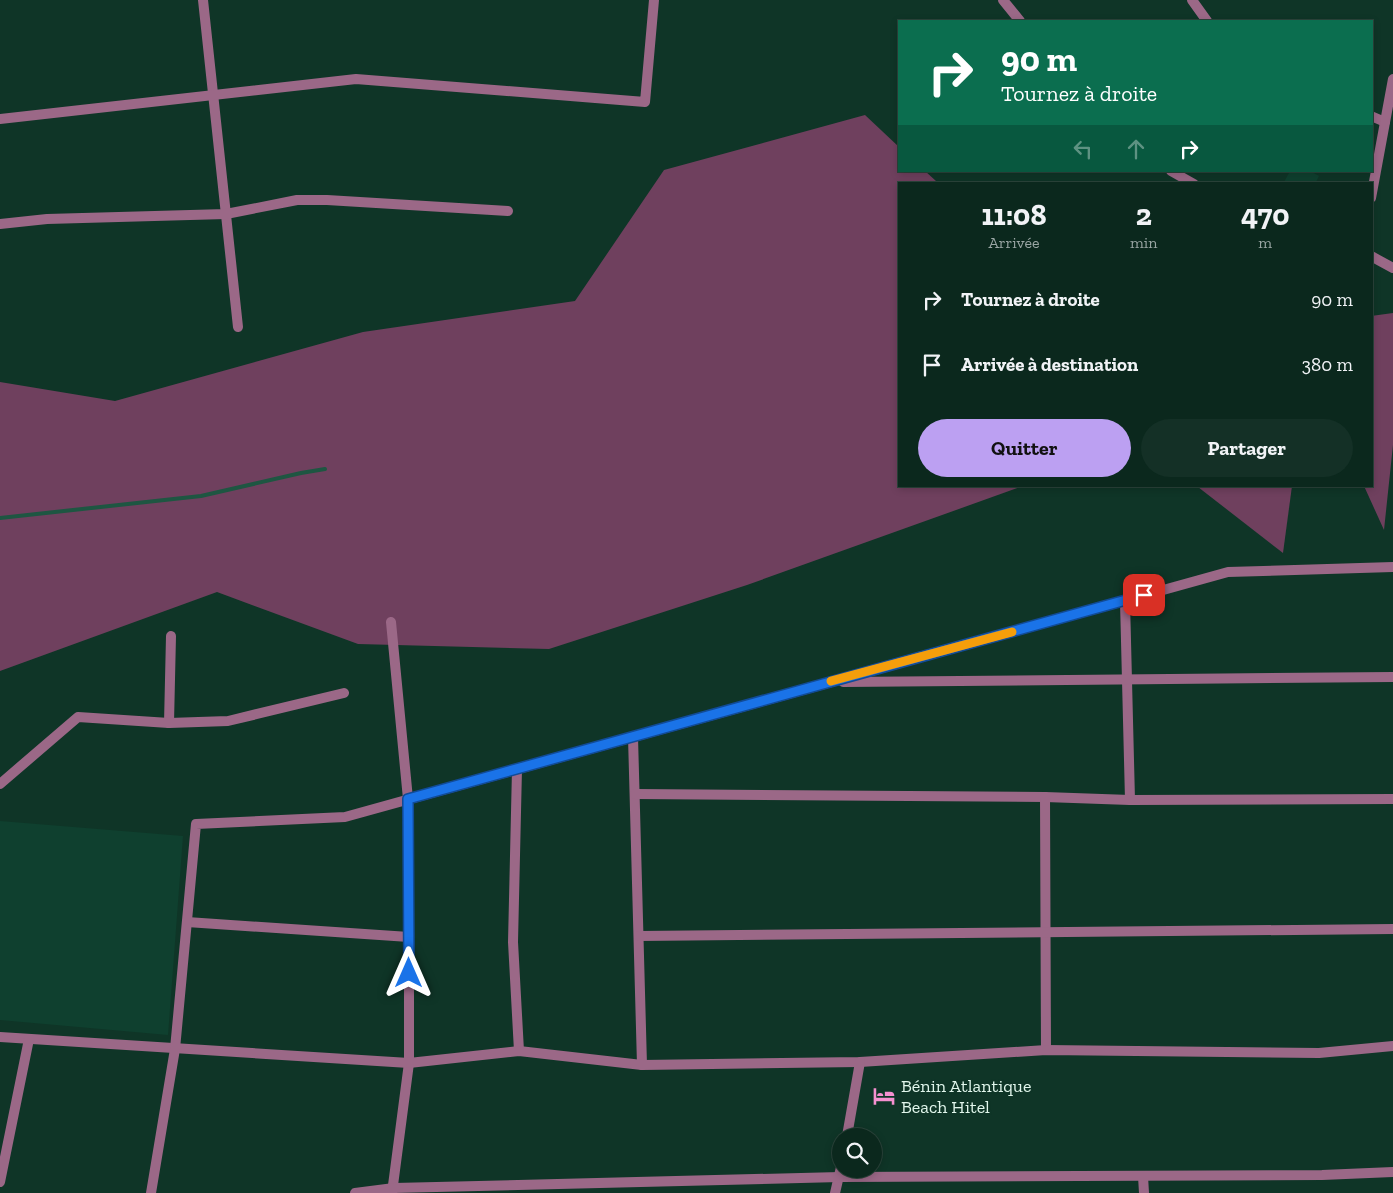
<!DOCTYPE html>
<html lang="fr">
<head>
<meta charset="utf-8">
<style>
  :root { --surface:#0b281d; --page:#143026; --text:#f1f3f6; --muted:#9aa6a4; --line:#2b443b; --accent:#bca0f2 }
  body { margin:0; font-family:"Zilla Slab",serif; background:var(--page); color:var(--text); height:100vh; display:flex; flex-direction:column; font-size:19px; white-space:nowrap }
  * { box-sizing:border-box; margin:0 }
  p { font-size:16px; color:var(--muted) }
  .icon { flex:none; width:28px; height:28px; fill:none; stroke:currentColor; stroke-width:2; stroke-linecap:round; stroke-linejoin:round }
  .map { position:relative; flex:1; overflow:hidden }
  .sheet { position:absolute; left:898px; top:182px; width:475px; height:305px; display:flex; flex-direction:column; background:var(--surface); border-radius:0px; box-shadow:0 2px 8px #0003,0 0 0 1px var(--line) }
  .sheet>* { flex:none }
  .hud { position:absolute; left:898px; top:20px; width:475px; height:152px; border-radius:0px; box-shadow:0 2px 8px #0003,0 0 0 1px var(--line); background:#0b6e4f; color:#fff; overflow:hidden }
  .fabs { position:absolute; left:832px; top:1128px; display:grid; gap:10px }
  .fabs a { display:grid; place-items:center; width:50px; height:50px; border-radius:50%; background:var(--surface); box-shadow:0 2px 8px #0003,0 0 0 1px var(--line); font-size:25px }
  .pin { position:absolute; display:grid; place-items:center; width:42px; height:42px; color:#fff; margin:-21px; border-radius:10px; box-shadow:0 2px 8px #0006 }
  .me { position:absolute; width:55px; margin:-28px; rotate:0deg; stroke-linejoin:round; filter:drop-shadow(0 0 4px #0008) }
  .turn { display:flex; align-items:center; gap:18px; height:105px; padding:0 20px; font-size:22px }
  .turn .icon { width:65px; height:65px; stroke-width:2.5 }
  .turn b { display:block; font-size:35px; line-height:42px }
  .lanes { display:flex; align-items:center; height:48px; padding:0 20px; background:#0003; justify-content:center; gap:25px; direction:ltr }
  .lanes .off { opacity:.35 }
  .eta { display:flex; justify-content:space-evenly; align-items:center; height:85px; text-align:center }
  .eta b { font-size:30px; font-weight:700; line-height:35px }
  .action { display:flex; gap:10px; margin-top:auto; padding:10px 20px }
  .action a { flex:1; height:58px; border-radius:30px; background:var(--accent); color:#111; font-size:20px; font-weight:700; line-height:58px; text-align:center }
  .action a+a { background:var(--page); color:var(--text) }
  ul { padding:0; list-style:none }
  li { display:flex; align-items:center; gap:15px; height:65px; padding:0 20px }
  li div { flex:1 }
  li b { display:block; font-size:19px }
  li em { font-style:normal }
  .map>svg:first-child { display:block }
</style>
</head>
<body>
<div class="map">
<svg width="1393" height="1193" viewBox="0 0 1393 1193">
  <rect width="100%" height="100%" fill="#0f3527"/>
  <!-- built -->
  <g fill="#0f402f">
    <path d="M1290,171H1310L1319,176L1315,184H1283Z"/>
    <path d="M0,821L183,836L168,1035L0,1020Z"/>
  </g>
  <!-- green -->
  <g fill="#6f405e">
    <path d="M865,115L899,147V171H925L936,181L943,184H899V486H1023L747,585L549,649L358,644L217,592L0,671V382L115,401L363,332L575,301L664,170Z"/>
    <path d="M1393,313V445L1384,530L1364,486H1371V316Z"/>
    <path d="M1198,486H1292L1283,553L1198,487Z"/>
  </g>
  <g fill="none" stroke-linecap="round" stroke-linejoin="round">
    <!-- stream -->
    <path stroke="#1e5642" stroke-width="4" d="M0,518L201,496L301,473L325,469"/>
    <!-- street -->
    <g stroke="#9b6887" stroke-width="10">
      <path d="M203,0L238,327"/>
      <path d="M1003,0L1020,21"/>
      <path d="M1192,0L1207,21"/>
      <path d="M1371,116L1385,122"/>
      <path d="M0,119L356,79L645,102L654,0"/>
      <path d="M1171,171L1194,184"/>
      <path d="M1371,198L1393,79"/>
      <path d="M0,224L47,219L226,214L297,200H327L508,211"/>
      <path d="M1371,256L1393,268"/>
      <path d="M1125,601L1130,800"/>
      <path d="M391,622L408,799L409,937V1063L392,1193"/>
      <path d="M843,682L1393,677"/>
      <path d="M169,723L171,636"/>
      <path d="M633,737L642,1065"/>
      <path d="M517,769L513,942L519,1051"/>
      <path d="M0,784L78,717L169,723L228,721L344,693"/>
      <path d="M635,794L1045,797L1130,800L1393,799"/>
      <path d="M1045,797L1046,1050"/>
      <path d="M187,922L409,937"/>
      <path d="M639,936L1393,929"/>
      <path d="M0,1037L409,1063L519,1051L642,1065L860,1062L1046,1050L1319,1053L1393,1046"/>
      <path d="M847,1136L860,1062"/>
      <path d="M1143,1176L1144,1193"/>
      <path d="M0,1182L29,1039"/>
      <path d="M151,1193L175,1049L196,824L345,817L1228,572L1393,567"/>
      <path d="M355,1193L394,1188L840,1177L1322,1175L1393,1172"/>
      <path d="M835,1193L841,1167"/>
    </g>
  </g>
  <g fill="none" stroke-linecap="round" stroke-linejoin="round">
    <!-- route casing -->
    <g stroke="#114b97" stroke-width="12">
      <path id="route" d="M409,973L408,799L1144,595"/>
    </g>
    <!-- route -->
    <use href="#route" stroke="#1a73e8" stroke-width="9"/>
    <!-- slow -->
    <path stroke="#f59e0b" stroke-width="9" d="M831,681L1012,632"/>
  </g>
  <!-- icons -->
  <defs>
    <g id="hotel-bare" transform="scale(1.725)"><path d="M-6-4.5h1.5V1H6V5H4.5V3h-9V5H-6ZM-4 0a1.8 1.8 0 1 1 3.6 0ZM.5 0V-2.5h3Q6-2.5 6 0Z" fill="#f690d0" stroke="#0f3527" stroke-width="2.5" paint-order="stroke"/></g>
  </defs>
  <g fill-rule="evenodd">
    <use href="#hotel-bare" x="884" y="1096"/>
  </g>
  <g text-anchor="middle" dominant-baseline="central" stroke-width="4" stroke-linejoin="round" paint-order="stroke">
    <!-- poi labels -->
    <g font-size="18" fill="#e1f6ec" stroke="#0f3527" text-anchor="start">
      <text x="901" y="1086">Bénin Atlantique<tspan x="901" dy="21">Beach Hitel</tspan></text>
    </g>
  </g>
</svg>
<div class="fabs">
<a><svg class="icon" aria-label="search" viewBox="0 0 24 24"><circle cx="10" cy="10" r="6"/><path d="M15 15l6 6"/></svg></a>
</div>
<div class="pin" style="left:1144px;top:595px;background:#d93025"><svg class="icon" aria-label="arrive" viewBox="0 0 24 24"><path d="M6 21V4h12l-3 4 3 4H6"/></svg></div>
<svg class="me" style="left:409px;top:973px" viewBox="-20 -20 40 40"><path d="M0-17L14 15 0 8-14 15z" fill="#1a73e8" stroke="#fff" stroke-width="4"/></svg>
<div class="hud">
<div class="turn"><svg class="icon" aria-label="right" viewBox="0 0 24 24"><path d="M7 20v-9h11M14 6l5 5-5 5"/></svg><div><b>90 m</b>Tournez à droite</div></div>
<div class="lanes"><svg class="icon off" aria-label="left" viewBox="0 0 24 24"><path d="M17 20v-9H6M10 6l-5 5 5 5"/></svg><svg class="icon off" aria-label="ahead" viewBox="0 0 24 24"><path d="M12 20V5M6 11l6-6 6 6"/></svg><svg class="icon" aria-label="right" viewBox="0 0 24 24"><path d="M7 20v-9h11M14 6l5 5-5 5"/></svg></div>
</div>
<section class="sheet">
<div class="eta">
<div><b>11:08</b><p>Arrivée</p></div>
<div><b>2</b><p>min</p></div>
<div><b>470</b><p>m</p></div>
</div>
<ul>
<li><svg class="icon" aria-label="right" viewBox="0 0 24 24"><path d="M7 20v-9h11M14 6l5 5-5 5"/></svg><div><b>Tournez à droite</b></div><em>90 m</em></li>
<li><svg class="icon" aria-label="arrive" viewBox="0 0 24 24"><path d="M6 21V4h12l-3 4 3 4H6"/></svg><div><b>Arrivée à destination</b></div><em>380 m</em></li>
</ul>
<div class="action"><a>Quitter</a><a>Partager</a></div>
</section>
</div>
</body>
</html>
